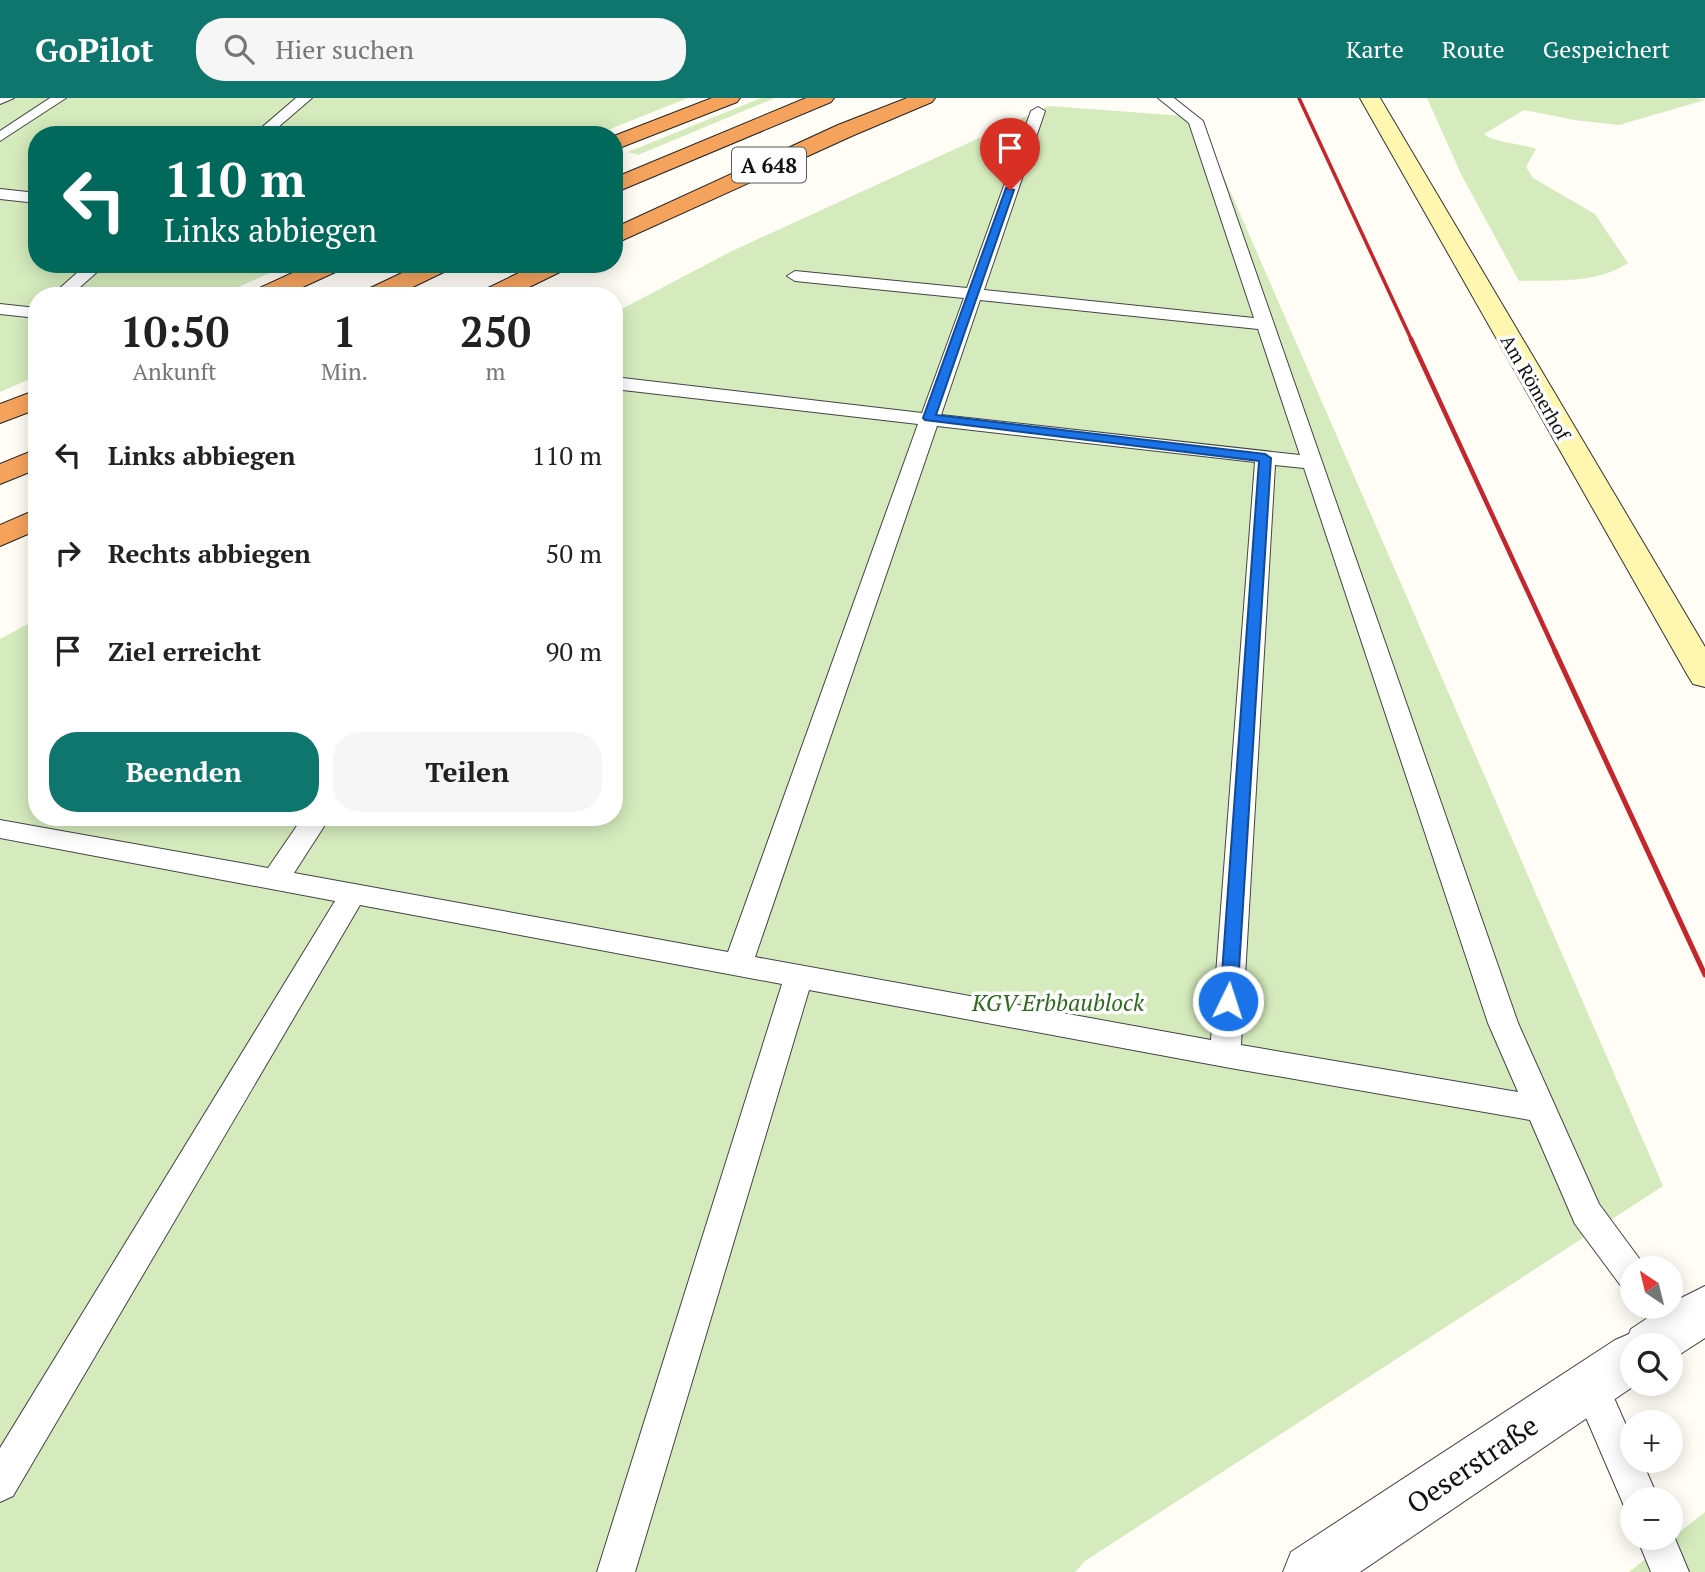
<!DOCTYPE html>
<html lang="de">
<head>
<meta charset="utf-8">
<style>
  :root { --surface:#fff; --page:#f6f6f6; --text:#222; --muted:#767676; --accent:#0f766e }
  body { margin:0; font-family:"PT Serif",serif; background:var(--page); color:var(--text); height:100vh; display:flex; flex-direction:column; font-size:26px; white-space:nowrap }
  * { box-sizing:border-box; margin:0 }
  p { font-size:23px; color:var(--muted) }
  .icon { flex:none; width:38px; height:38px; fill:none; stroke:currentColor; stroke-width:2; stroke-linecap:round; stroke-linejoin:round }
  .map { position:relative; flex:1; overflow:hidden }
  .drawer { position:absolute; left:28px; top:189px; width:595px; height:539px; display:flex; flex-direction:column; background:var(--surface); border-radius:28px; box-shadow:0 4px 18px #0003 }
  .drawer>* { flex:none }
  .guide { position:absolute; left:28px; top:28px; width:595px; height:147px; border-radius:28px; box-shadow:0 4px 18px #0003; background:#00695c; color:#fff; overflow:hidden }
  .needle { width:46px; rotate:325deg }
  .buttons { position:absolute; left:1620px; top:1158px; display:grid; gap:14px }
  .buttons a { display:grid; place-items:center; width:63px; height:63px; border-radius:50%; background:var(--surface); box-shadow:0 4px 18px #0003; font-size:35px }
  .pin { position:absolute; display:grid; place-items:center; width:60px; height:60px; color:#fff; margin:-72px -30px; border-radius:50% 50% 50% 0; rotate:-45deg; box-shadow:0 0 7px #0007 }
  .pin .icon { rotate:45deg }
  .me { position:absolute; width:77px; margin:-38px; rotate:4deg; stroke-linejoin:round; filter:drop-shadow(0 0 5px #0008) }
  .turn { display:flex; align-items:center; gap:24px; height:147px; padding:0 21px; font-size:32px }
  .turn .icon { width:91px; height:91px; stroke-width:2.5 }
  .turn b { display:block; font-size:49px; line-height:60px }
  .eta { display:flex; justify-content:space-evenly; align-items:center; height:119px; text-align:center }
  .eta b { font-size:42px; font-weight:700; line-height:49px }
  .cta { display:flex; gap:14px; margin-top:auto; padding:14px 21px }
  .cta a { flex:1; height:80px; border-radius:28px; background:var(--accent); color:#fff; font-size:28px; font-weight:700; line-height:80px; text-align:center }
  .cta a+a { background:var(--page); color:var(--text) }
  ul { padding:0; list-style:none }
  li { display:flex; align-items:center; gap:21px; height:98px; padding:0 21px }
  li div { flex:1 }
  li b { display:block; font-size:26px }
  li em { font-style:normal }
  header { display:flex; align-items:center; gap:42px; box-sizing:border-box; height:98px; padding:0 35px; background:var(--accent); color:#fff }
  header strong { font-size:33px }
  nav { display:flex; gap:38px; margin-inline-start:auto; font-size:24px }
  .search { width:490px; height:63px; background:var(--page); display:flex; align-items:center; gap:18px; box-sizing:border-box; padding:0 24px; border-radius:28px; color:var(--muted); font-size:26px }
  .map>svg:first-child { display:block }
</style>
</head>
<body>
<header>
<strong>GoPilot</strong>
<div class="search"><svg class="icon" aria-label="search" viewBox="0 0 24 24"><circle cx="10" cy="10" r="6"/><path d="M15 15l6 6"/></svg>Hier suchen</div>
<nav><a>Karte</a><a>Route</a><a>Gespeichert</a></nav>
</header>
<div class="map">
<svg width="1705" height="1474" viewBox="0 0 1705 1474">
  <rect width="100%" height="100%" fill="#fffdf5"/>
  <!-- green -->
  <g fill="#d5ebbd">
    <path d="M0,0H688L595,37H37V166H290L218,198H37V278L0,294Z"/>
    <path d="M761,0H775L638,57L628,54Z"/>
    <path d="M1427,0H1696L1705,2L1619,27L1574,22L1524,12L1484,36C1492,44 1522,46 1536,51L1526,69L1533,80L1595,116L1628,165C1596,186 1556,182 1519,183L1461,76Z"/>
    <path d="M1049,8L1198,19L1663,1088L1085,1463L1075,1474H0V541L37,521V719H614V215L732,153Z"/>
    <path d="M1705,1414V1474H1629Z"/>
  </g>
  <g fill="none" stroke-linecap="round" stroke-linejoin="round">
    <!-- service casing -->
    <g stroke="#444" stroke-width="2">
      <g id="service">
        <path d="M0,0H14L0,6Z"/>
        <path d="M50,0H66L0,43V33Z"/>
        <path d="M296,0H312L269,37H253Z"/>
        <path d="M1158,0H1174L1203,23L1518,925L1599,1106L1647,1171H1633V1192L1621,1188L1575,1126L1530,1022L1225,969L809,892L635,1474H597L782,886L360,807L13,1398L0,1404V1350L335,803L0,740V722L268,770L303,719H330L294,775L728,854L918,326L614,291V279L922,315L964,200L795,183L787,178L795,173L967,190L1031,13L1038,9L1045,13L984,192L1254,220L1189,25ZM980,202L1258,231L1300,357L941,317ZM937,328L1255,364L1211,942L755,859ZM1275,367L1304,370L1488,925L1518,994L1241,947Z"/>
        <path d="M0,91L37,95V105L0,101Z"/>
        <path d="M87,166H106L70,198H51Z"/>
        <path d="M0,206L37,210V220L0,216Z"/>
        <path d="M1590,1270L1603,1275L1633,1343V1363H1642L1659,1402H1633V1418L1627,1415L1572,1287L1577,1275Z"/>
        <path d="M1671,1431L1689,1474H1651L1637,1440H1671Z"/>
      </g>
    </g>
    <!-- tertiary casing -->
    <g stroke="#444" stroke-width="2">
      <path id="tertiary" d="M1705,1188V1240L1671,1262V1248H1633V1286H1637L1360,1474H1283L1291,1454L1615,1242L1629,1236L1631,1231L1664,1209H1671V1205Z"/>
    </g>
    <!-- secondary casing -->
    <g stroke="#333" stroke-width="2">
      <path id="secondary" d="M1360,0H1380L1705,549V589L1693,586L1688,578Z"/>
    </g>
    <!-- motorway casing -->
    <g stroke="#222" stroke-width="2">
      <g id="motorway">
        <path d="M712,0H740L737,4L614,52V38Z"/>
        <path d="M806,0H834L831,4L614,95V80Z"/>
        <path d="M907,0H935L932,4L854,37L614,146V130L838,27Z"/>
        <path d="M312,166H345L342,171L283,198H250L253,193Z"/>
        <path d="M421,166H453L450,171L394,198H361L364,193Z"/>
        <path d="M537,166H569L566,171L511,198H479L482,193Z"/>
        <path d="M37,292V311L0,325V306Z"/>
        <path d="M37,351V371L0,386V366Z"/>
        <path d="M37,411V432L0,448V427Z"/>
      </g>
    </g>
    <!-- service -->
    <use href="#service" fill="#fff" fill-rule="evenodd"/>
    <!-- tertiary -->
    <use href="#tertiary" fill="#fff" fill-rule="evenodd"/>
    <!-- secondary -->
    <use href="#secondary" fill="#fff6b0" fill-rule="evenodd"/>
    <!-- motorway -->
    <use href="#motorway" fill="#f5a25d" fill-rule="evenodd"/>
    <!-- rail-far2 -->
    <path stroke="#c4262e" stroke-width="3.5" d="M1299,0L1412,243"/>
    <!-- rail-far1 -->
    <path stroke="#c4262e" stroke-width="4.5" d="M1411,241L1556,555"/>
    <!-- rail -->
    <path stroke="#c4262e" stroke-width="5" d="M1555,553L1705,877"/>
  </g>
  <!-- route -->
  <path fill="#1a73e8" stroke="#114b97" stroke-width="2" d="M1006,90L1014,92L936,317L1265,356L1271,360L1237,903L1235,908H1222L1220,903L1259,363L925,322L923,320Z"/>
  <g text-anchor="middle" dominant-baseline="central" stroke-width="7" stroke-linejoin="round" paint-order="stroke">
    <!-- far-street labels -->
    <g font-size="19" fill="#111" stroke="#fff">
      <text transform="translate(1536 289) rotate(60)">Am Römerhof</text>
    </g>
    <!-- shield labels -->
    <rect fill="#fff" stroke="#585858" stroke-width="2" x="732" y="49.5" width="74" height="35" rx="5"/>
    <g font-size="21" font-weight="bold" fill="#111">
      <text x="769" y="67">A 648</text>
    </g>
    <!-- park labels -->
    <g font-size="23" font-style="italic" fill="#2f6b1f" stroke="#fff">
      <text x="1058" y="904">KGV Erbbaublock</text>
    </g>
    <!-- near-street labels -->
    <g font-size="28" fill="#111" stroke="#fff">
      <text transform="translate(1472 1366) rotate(-34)">Oeserstraße</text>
    </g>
  </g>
</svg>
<div class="buttons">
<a><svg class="needle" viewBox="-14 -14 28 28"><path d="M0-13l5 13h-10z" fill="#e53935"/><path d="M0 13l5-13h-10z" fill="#767676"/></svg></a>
<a><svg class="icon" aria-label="search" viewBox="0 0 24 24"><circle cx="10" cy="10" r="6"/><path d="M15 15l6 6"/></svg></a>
<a>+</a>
<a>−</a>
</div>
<div class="pin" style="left:1010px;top:92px;background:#d93025"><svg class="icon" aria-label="arrive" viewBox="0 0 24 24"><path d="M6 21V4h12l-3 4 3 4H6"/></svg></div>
<svg class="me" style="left:1228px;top:903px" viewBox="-20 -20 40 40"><circle r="17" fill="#1a73e8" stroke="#fff" stroke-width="3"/><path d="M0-11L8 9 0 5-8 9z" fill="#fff"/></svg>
<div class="guide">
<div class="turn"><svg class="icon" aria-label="left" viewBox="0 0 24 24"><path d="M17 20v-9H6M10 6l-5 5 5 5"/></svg><div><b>110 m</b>Links abbiegen</div></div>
</div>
<section class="drawer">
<div class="eta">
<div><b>10:50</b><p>Ankunft</p></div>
<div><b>1</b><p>Min.</p></div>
<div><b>250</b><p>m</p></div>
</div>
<ul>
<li><svg class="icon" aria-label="left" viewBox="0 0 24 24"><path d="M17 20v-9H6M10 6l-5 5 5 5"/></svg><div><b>Links abbiegen</b></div><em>110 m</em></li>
<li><svg class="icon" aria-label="right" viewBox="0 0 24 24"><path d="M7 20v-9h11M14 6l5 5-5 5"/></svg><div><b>Rechts abbiegen</b></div><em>50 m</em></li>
<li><svg class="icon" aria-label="arrive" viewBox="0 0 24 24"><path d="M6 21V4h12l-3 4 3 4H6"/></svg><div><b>Ziel erreicht</b></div><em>90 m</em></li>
</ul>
<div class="cta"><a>Beenden</a><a>Teilen</a></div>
</section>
</div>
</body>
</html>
